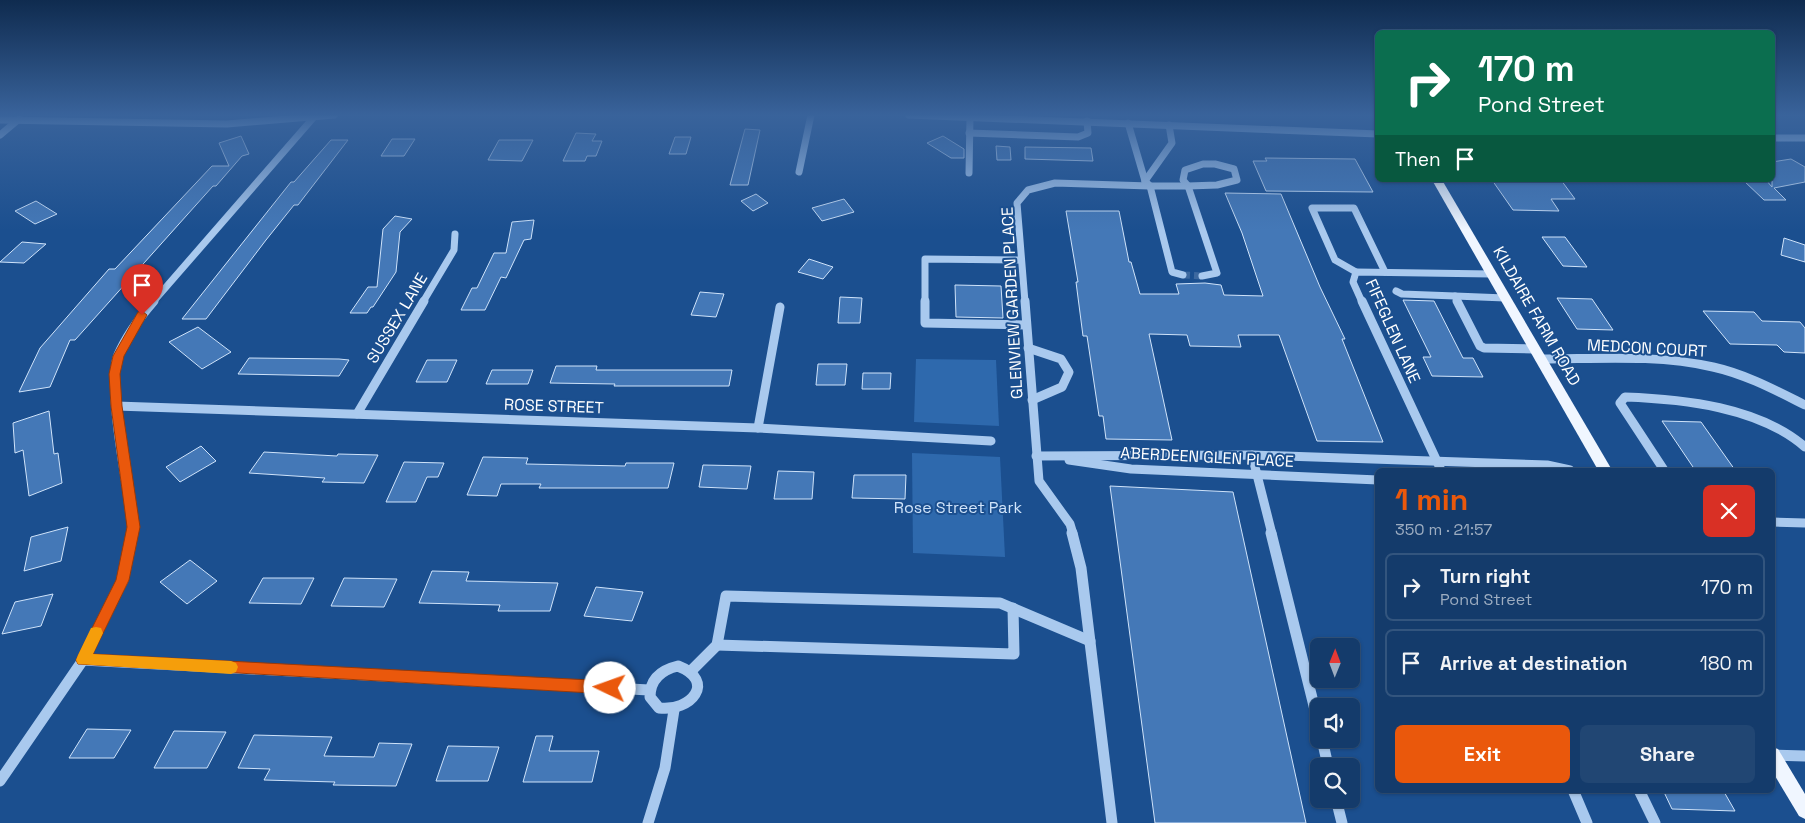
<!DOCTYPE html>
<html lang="en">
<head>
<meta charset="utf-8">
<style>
  :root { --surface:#143b6b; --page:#214673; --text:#f1f3f6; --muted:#9dadc1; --line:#33557e; --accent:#ea580c }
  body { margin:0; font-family:"Space Grotesk",sans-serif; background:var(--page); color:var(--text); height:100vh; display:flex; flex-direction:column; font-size:19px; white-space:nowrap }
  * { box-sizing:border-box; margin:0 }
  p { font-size:16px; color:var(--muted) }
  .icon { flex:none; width:28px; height:28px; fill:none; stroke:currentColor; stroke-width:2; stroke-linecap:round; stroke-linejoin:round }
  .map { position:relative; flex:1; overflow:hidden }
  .panel { position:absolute; left:1375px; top:468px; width:400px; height:325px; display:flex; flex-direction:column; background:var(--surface); border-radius:8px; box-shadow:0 1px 4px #0004,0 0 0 1px var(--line) }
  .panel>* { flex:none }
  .hud { position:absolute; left:1375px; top:30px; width:400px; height:152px; border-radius:8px; box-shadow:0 1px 4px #0004,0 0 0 1px var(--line); background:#0b6e4f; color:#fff; overflow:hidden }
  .needle { width:32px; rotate:1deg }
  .buttons { position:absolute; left:1310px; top:638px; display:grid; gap:10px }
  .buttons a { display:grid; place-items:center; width:50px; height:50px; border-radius:8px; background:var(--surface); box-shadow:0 1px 4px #0004,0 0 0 1px var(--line); font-size:25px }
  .pin { position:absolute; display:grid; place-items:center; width:42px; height:42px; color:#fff; margin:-51px -21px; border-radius:50% 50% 50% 0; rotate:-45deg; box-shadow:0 0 5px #0007 }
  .pin .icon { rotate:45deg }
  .me { position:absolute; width:55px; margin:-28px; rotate:273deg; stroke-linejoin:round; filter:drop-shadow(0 0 4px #0008) }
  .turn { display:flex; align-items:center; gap:18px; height:105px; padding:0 20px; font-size:22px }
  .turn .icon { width:65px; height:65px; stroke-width:2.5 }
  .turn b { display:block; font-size:35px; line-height:42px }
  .then { display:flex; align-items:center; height:48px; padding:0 20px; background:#0003; gap:10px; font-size:19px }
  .round { display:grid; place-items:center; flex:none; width:52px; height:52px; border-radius:8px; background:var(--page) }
  .headline { display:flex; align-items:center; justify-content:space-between; height:85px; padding:0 20px }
  h1 { font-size:30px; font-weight:800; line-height:38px; color:var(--accent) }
  .action { display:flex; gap:10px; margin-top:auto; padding:10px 20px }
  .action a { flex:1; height:58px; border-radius:8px; background:var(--accent); color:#fff; font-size:20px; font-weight:800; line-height:58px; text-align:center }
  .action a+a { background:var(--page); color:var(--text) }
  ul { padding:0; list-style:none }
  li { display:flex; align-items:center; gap:15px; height:68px; margin:0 10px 8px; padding:0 10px; border:2px solid var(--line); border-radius:8px }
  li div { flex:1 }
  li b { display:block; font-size:19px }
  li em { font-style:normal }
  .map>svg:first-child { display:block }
</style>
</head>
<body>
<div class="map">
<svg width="1805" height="823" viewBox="0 0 1805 823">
  <rect width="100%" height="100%" fill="#1b4f8f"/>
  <!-- green -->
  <g fill="#2e69ad">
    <path d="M916,359L996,360L999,426L914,422Z"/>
    <path d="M912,453L1000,457L1005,557L913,553Z"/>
  </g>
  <!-- building -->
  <g fill="#4478b7" stroke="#cfe3fa">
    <path d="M745,129L760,130L748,185H730Z"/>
    <path d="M576,133L596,134L592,141H602L596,156H587L585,161H563Z"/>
    <path d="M241,136L249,154L242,156L216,186H213L75,340H70L50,387L19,392L40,348L109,269H115L212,166H229L219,143Z"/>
    <path d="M943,136L964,149V158H951L927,143Z"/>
    <path d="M675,137H691L686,154H669Z"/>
    <path d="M392,139H415L404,156H381Z"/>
    <path d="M331,140H348L298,205H294L266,240L206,319H182L291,182H294Z"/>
    <path d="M499,140H533L522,161L488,160Z"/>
    <path d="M996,146L1010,147L1011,160H997Z"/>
    <path d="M1025,147L1091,148L1093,161L1025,159Z"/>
    <path d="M1265,158L1355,159L1373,192L1266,191L1253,161H1267Z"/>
    <path d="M1791,159L1805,167V182L1774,188L1786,200H1764L1743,180H1766L1772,187V162Z"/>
    <path d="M1492,180H1561L1575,199H1551L1559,211L1513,210Z"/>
    <path d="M1225,193L1281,194L1320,287L1345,339H1342L1383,442L1317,441L1279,335H1238L1241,347L1190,346L1187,335L1149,334L1172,440L1106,439L1103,416H1099L1087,336H1083L1076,282H1078L1066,211H1119L1129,262H1131L1140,294H1179L1176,284L1205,283L1221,285L1224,295L1263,296L1242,233Z"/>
    <path d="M756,194L768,203L753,211L741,201Z"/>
    <path d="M844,199L854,212L822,221L812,208Z"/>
    <path d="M36,201L57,214L35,224L15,211Z"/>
    <path d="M395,216L412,219L400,232L396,272L373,307H371L367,313H350L368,287H377L383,229Z"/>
    <path d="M534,220L531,239L524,240L506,278L501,277L485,310H461L472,288H477L494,253H506L512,222Z"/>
    <path d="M1542,237H1565L1587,267L1563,266Z"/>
    <path d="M1784,238L1805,245V262L1781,255Z"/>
    <path d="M22,242L46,244L24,263L0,262Z"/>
    <path d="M809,259L833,267L823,279L798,272Z"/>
    <path d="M955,285L1001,286L1003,318L956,317Z"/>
    <path d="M700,292L724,294L716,317L691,315Z"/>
    <path d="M840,297L862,298L860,323H838Z"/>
    <path d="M1557,298L1592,299L1613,330L1577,329Z"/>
    <path d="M1403,300L1434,301L1463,358H1473L1483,377L1432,376L1423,357H1431Z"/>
    <path d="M1703,311L1754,312L1762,321L1800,322L1805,328V353L1784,352L1777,345L1730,344Z"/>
    <path d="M198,327L231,352L202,369L169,342Z"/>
    <path d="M249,358L339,359L349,360L339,376L238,374Z"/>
    <path d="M427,360H457L447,382H416Z"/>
    <path d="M818,364H847L845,385H816Z"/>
    <path d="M556,366H597L596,370H732L729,386H614L615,384L550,383Z"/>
    <path d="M492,370H533L528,384H486Z"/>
    <path d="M863,373H891L890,389H862Z"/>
    <path d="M49,411L54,454L58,453L62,483L29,496L23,450L15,453L13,423Z"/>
    <path d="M1662,421L1701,422L1735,470H1695Z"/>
    <path d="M201,446L216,461L180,482L166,467Z"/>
    <path d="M264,452L337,456L338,454L378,455L364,483L322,482L325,478L249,473Z"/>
    <path d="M483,457L528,458L526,464L625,466L626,463H674L668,488H539L541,484H501L497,496L467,495Z"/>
    <path d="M404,462L444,463L438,477H427L416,502H386Z"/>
    <path d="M703,465L751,466L747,489L699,487Z"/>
    <path d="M778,471L814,472L812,499H774Z"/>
    <path d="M854,475H906L905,499L852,498Z"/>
    <path d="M1110,486L1233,492L1306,823H1155Z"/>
    <path d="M68,527L61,561L24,571L31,537Z"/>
    <path d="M190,560L217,581L187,604L160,582Z"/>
    <path d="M432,571L469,572L466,581L558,583L550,611H498L500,605L419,603Z"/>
    <path d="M263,578H314L301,604L249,603Z"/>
    <path d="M344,578L397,579L384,607L331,606Z"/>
    <path d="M596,587L643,592L632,621L584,616Z"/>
    <path d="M53,594L41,626L2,634L15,602Z"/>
    <path d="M87,729L131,730L114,758H69Z"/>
    <path d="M174,731L226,732L207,768H154Z"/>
    <path d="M254,735L332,737L324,756L374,757L379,743L412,744L396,786L333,785L335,782L264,780L270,769L238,768Z"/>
    <path d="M536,736H553L549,751H599L592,782H523Z"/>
    <path d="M448,746L499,747L488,781H436Z"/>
    <path d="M1663,790H1723L1735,811L1672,809Z"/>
  </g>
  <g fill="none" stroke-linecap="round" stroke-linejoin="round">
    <!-- minor-tunnel -->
    <path stroke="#3d69a0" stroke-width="7" stroke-dasharray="7 4" stroke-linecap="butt" d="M1183,275L1202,276"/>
    <!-- minor-far2 -->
    <g stroke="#a9c9ee" stroke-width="7">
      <path d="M909,115L1378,134"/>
      <path d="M0,120L227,124L334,115"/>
      <path d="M969,133L1078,137L1088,133L1087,121"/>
      <path d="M0,135L19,119"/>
      <path d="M1772,138H1805"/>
      <path d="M1203,164H1215L1234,169L1237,180L1217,185L1188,186L1183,180L1185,170Z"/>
      <path d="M799,172L811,115"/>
      <path d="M969,173L970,117"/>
      <path d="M1145,181L1172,143L1169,125"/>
      <path d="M1188,186L1217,273L1202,276"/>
      <path d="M1356,272L1335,260L1312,208H1354L1385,272"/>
      <path d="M1183,275L1172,272L1150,186H1188"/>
      <path d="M1396,291L1402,294L1455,296"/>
      <path d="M153,302L314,117"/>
      <path d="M423,302L454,250L455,234"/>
      <path d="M925,302V259L1021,260"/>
      <path d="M1025,302L1017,203L1028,190L1055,183L1150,186L1145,181L1128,123"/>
      <path d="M1362,302L1353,282L1356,272L1491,274"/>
      <path d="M1458,302L1455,296L1505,298"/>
    </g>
    <!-- minor-far1 -->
    <g stroke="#a9c9ee" stroke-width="9">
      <path d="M925,301V323L1026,325"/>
      <path d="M1025,301L1039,481L1070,524L1073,534"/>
      <path d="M1362,301L1441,470"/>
      <path d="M1457,301L1480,346L1484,348L1534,349"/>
      <path d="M1028,348L1061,359L1069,372L1062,387L1032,400"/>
      <path d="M1540,359C1597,359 1656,354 1713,367C1745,374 1775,390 1805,405"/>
      <path d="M116,406L758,428L991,441"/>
      <path d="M357,414L424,301"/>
      <path d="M758,428L780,307"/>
      <path d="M1252,455L1272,534"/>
      <path d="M1036,456L1252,455L1547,465L1570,470"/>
      <path d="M1069,460L1131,469L1378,480"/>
      <path d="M1664,470L1620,403L1625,397C1683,399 1759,407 1805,447"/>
      <path d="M1772,522L1805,523"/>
      <path d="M132,534L133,527C128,491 106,385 118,355C126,336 141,316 154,301"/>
    </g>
    <!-- minor -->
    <g stroke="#a9c9ee" stroke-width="11">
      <path d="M1072,533L1081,568L1112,823"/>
      <path d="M1271,533L1319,726"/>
      <path d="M717,645L1014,654L1013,608"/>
      <path d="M83,660L649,690"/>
      <path d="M678,666C717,681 691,712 659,708L650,697C650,679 661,670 678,666Z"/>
      <path d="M691,671L717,645L726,596L1000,603L1090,641"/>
      <path d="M1322,739L1328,766"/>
      <path d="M1772,755L1805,756"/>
      <path d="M0,781L83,660L123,580L132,533"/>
      <path d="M1573,790L1587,823"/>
      <path d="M1639,790L1655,823"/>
      <path d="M1336,799L1342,823"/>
      <path d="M648,823L665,768L674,710"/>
    </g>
    <!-- major -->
    <g fill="#f0f6ff" fill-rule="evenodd">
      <path d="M1432,180H1442L1612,470H1598Z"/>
      <path d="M1772,747L1778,749L1805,794V819L1799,816L1772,771Z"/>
    </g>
  </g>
  <!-- sky -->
  <linearGradient id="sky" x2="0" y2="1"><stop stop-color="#0f2b4f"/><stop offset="0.5" stop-color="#39639b"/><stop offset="1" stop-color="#39639b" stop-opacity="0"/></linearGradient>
  <rect width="1805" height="230" fill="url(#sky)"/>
  <!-- route -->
  <path fill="#ea580c" stroke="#983908" d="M142,311L147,315L124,356L120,374L122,406L140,527L129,580L93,654L610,681L615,683L617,688L615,692L610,694L78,664L76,660L116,580L127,527L111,406L109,374L113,356L138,312Z"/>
  <!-- slow -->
  <path fill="#f59e0b" d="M96,627L101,628L103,633L93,654L231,661L236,663L238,667L236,672L231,674L78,664L76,660L78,655L91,628Z"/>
  <g text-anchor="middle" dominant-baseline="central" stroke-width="4" stroke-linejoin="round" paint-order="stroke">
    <!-- street labels -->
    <g font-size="16" fill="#fff" stroke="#1b4f8f">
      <text transform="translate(1012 303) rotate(-93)">GLENVIEW GARDEN PLACE</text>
      <text transform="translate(1537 316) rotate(60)">KILDAIRE FARM ROAD</text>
      <text transform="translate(397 318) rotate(-59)">SUSSEX LANE</text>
      <text transform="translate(1393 331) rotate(66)">FIFEGLEN LANE</text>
      <text transform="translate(1647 348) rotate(3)">MEDCON COURT</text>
      <text transform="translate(554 406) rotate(2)">ROSE STREET</text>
      <text transform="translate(1207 457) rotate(3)">ABERDEEN GLEN PLACE</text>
    </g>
    <!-- park labels -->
    <g font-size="16" fill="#cfe3fa" stroke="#1b4f8f">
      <text x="958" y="507">Rose Street Park</text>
    </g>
  </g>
</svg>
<div class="buttons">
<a><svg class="needle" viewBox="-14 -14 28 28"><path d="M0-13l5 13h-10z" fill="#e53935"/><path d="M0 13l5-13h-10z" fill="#9dadc1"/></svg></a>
<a><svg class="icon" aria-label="sound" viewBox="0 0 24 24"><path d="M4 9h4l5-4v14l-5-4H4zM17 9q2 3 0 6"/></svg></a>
<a><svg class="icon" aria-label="search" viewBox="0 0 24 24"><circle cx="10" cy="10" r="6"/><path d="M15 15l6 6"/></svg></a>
</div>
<div class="pin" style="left:142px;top:315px;background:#d93025"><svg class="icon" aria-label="arrive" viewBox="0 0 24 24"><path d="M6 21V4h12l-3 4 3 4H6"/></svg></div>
<svg class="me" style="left:610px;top:688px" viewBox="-20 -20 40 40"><circle r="19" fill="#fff"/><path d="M0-13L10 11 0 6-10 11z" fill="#ea580c"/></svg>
<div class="hud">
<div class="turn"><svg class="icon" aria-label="right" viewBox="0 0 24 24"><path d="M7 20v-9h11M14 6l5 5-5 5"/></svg><div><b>170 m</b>Pond Street</div></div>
<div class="then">Then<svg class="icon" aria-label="arrive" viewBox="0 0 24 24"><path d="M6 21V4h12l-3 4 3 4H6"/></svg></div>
</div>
<section class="panel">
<div class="headline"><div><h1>1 min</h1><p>350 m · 21:57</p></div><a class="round" style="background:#d93025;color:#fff"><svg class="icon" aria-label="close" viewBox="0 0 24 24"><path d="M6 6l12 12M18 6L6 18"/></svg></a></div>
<ul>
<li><svg class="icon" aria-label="right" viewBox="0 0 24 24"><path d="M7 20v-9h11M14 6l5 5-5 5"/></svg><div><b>Turn right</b><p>Pond Street</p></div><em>170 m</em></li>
<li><svg class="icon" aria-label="arrive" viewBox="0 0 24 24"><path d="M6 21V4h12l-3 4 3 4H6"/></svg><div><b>Arrive at destination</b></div><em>180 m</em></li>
</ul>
<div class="action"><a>Exit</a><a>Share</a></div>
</section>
</div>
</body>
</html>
